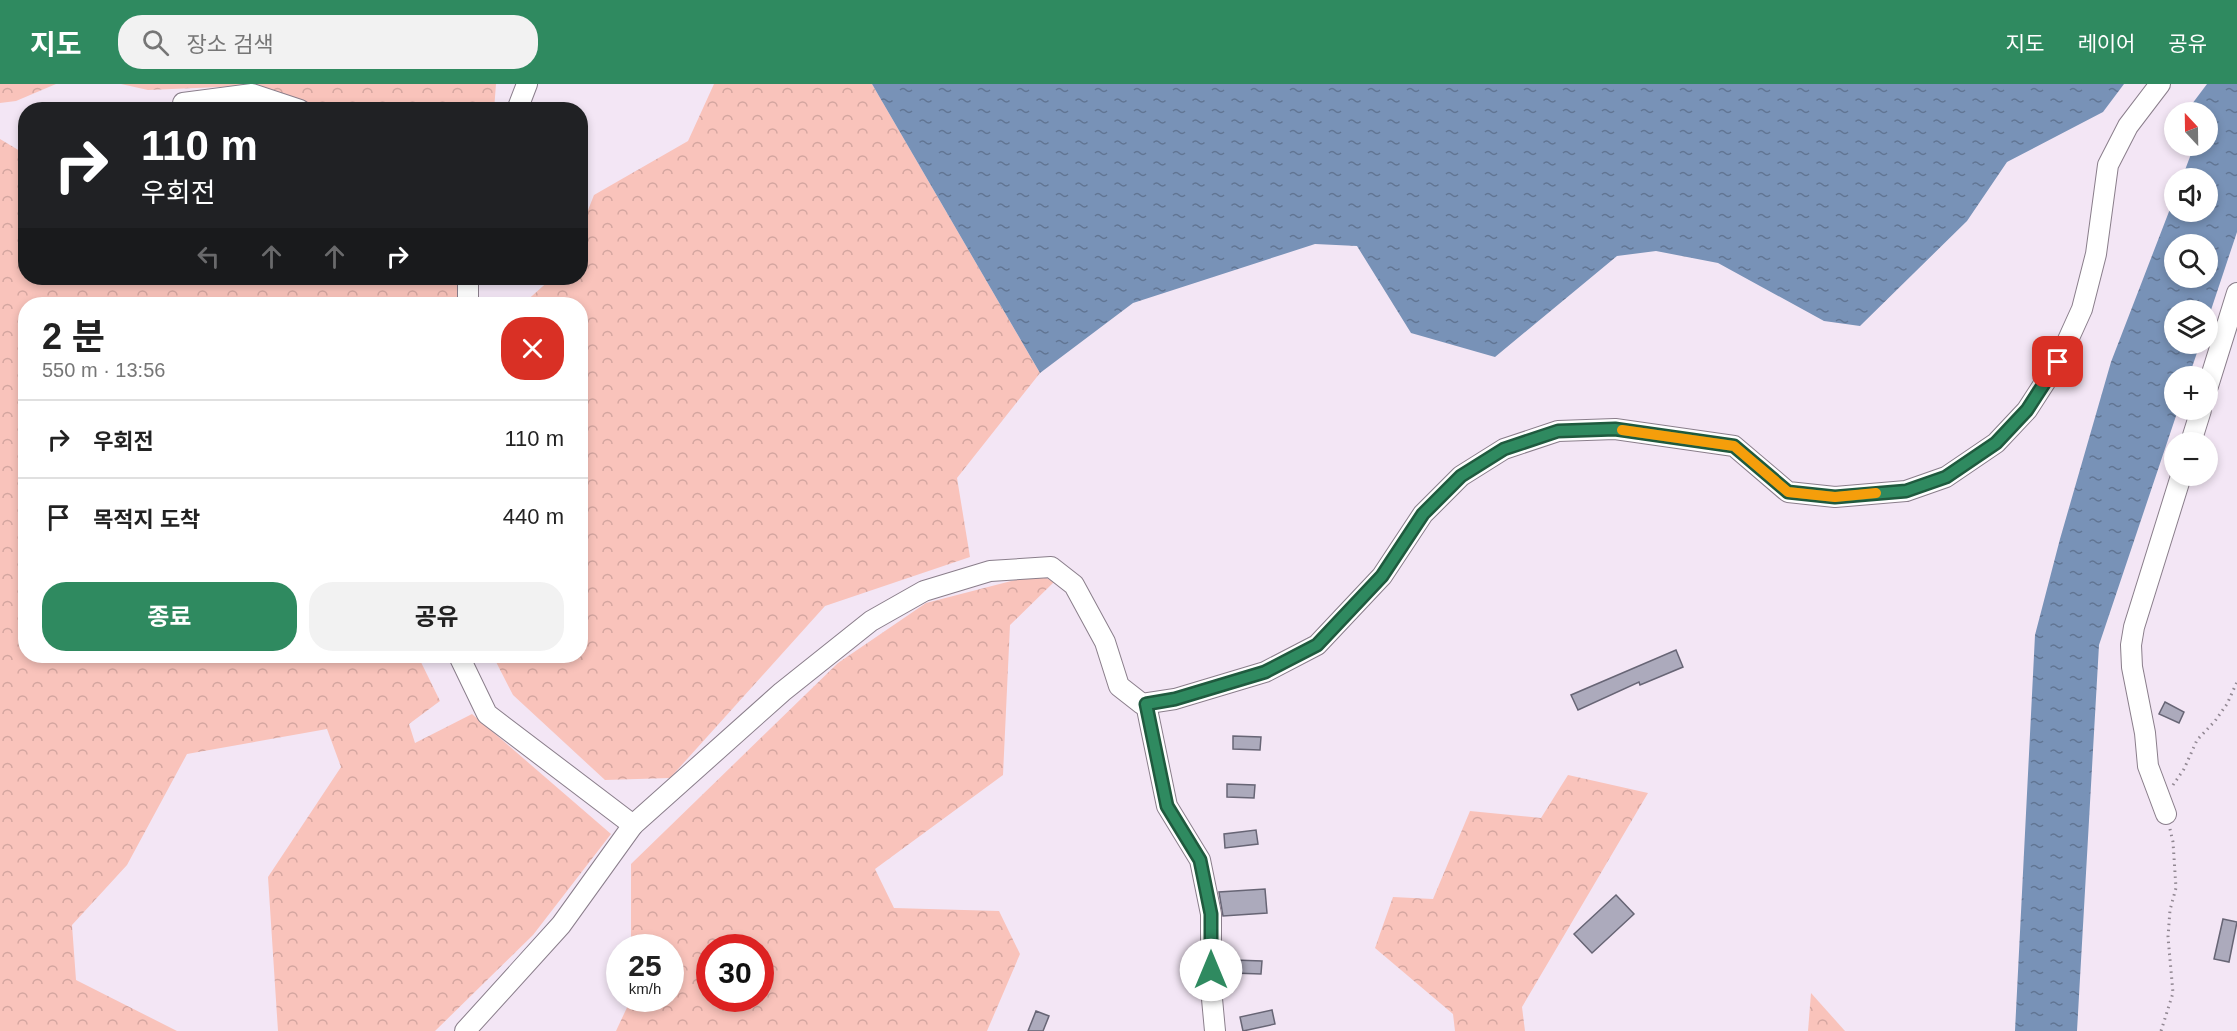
<!DOCTYPE html>
<html lang="ko">
<head>
<meta charset="utf-8">
<style>
  :root { --surface:#fff; --page:#f2f2f2; --text:#222; --muted:#767676; --line:#e0e0e0; --accent:#2f8a60 }
  body { margin:0; font-family:Arial,"Noto Sans KR",sans-serif; background:var(--page); color:var(--text); height:100vh; display:flex; flex-direction:column; font-size:22px; white-space:nowrap }
  * { box-sizing:border-box; margin:0 }
  p { font-size:20px; color:var(--muted) }
  .icon { flex:none; width:33px; height:33px; fill:none; stroke:currentColor; stroke-width:2; stroke-linecap:round; stroke-linejoin:round }
  .map { position:relative; flex:1; overflow:hidden }
  .side { position:absolute; left:18px; top:213px; width:570px; height:366px; display:flex; flex-direction:column; background:var(--surface); border-radius:24px; box-shadow:0 3px 9px #0003 }
  .side>* { flex:none }
  .guide { position:absolute; left:18px; top:18px; width:570px; height:183px; border-radius:24px; box-shadow:0 3px 9px #0003; background:#202124; color:#fff; overflow:hidden }
  .needle { width:39px; rotate:338deg }
  .controls { position:absolute; left:2164px; top:18px; display:grid; gap:12px }
  .controls a { display:grid; place-items:center; width:54px; height:54px; border-radius:50%; background:var(--surface); box-shadow:0 3px 9px #0003; font-size:30px }
  .speed { position:absolute; left:606px; top:850px; display:flex; gap:12px; font-size:30px; font-weight:700; text-align:center }
  .speed>* { display:grid; place-content:center; width:78px; height:78px; border-radius:50%; background:var(--surface); box-shadow:0 3px 9px #0003; line-height:1 }
  .speed small { font-size:15px; font-weight:400 }
  .speed .limit { border:9px solid #d22; background:#fff; color:#111 }
  .pin { position:absolute; display:grid; place-items:center; width:51px; height:51px; color:#fff; margin:-26px; border-radius:12px; box-shadow:0 3px 9px #0006 }
  .me { position:absolute; width:66px; margin:-33px; rotate:0deg; stroke-linejoin:round; filter:drop-shadow(0 0 4px #0008) }
  .turn { display:flex; align-items:center; gap:21px; height:126px; padding:0 24px; font-size:27px }
  .turn .icon { width:78px; height:78px; stroke-width:2.5 }
  .turn b { display:block; font-size:42px; line-height:51px }
  .lanes { display:flex; align-items:center; height:57px; padding:0 24px; background:#0003; justify-content:center; gap:30px; direction:ltr }
  .lanes .off { opacity:.35 }
  .round { display:grid; place-items:center; flex:none; width:63px; height:63px; border-radius:24px; background:var(--page) }
  .headline { display:flex; align-items:center; justify-content:space-between; height:102px; padding:0 24px }
  h1 { font-size:36px; font-weight:700; line-height:45px }
  .button { display:flex; gap:12px; margin-top:auto; padding:12px 24px }
  .button a { flex:1; height:69px; border-radius:24px; background:var(--accent); color:#fff; font-size:24px; font-weight:700; line-height:69px; text-align:center }
  .button a+a { background:var(--page); color:var(--text) }
  ul { padding:0; list-style:none }
  li { display:flex; align-items:center; gap:18px; height:78px; padding:0 24px; border-top:2px solid var(--line) }
  li div { flex:1 }
  li b { display:block; font-size:22px }
  li em { font-style:normal }
  header { display:flex; align-items:center; gap:36px; box-sizing:border-box; height:84px; padding:0 30px; background:var(--accent); color:#fff }
  header strong { font-size:28px }
  nav { display:flex; gap:33px; margin-inline-start:auto; font-size:21px }
  .search { width:420px; height:54px; background:var(--page); display:flex; align-items:center; gap:15px; box-sizing:border-box; padding:0 21px; border-radius:24px; color:var(--muted); font-size:22px }
  .map>svg:first-child { display:block }
</style>
</head>
<body>
<header>
<strong>지도</strong>
<div class="search"><svg class="icon" aria-label="search" viewBox="0 0 24 24"><circle cx="10" cy="10" r="6"/><path d="M15 15l6 6"/></svg>장소 검색</div>
<nav><a>지도</a><a>레이어</a><a>공유</a></nav>
</header>
<div class="map">
<svg width="2237" height="947" viewBox="0 0 2237 947">
  <defs>
    <pattern id="forest-crowns" width="20" height="18" patternUnits="userSpaceOnUse" patternTransform="scale(1.5)"><rect width="20" height="18" fill="#f9c3bb"/><path d="M2 6a3 3 0 1 1 6 0M12 15a3 3 0 1 1 6 0" fill="none" stroke="#d4a6a0"/></pattern>
    <pattern id="water-ripples" width="26" height="14" patternUnits="userSpaceOnUse" patternTransform="scale(1.5)"><rect width="26" height="14" fill="#7892b7"/><path d="M2 4q2-2 4 0t4 0M15 11q2-2 4 0t4 0" fill="none" stroke="#617593"/></pattern>
  </defs>
  <rect width="100%" height="100%" fill="#f3e6f5"/>
  <!-- forest -->
  <g fill="url(#forest-crowns)" fill-rule="evenodd">
    <path d="M0,0H56L16,17L0,19Z"/>
    <path d="M121,0H496L494,26L324,25L244,2L148,6Z"/>
    <path d="M714,0H872L1040,289L957,394L970,473L825,522L670,694L605,696L513,611L493,572H580V220H523L552,194H580L581,144L594,111L688,57Z"/>
    <path d="M0,55L25,70L26,194H462L458,220H26V572H418L440,617L409,640L415,659L472,630L611,750L533,851L435,947H278L268,793L341,683L327,645L187,670L127,781L72,841L76,896L177,947H0Z"/>
    <path d="M1035,491L1055,497L1010,541L1003,691L875,785L894,824L999,827L1020,870L987,947H616L631,915H670V864H631V780L838,579L926,519ZM710,864H760V915H710Z"/>
    <path d="M1568,691L1648,709L1522,923L1525,947H1455L1453,930L1375,864L1393,813L1433,815L1470,727L1541,734Z"/>
    <path d="M1811,909L1845,947H1808Z"/>
  </g>
  <!-- water -->
  <g fill="url(#water-ripples)" fill-rule="evenodd">
    <path d="M872,0H2124L2103,28L2007,78L1967,137L1860,242L1824,237L1718,179L1656,167L1617,172L1495,273L1411,249L1357,162L1315,160L1133,219L1040,289Z"/>
    <path d="M2207,0H2237V148L2208,235V226H2175V260H2200L2189,292H2175V326H2178L2099,561L2077,947H2015L2035,551L2060,455L2111,278L2175,112V128H2208V94H2182L2191,70L2190,62H2208V28H2186ZM2175,160H2208V194H2175Z"/>
  </g>
  <!-- building -->
  <g fill="#acaabc" stroke="#676575" stroke-width="1.5">
    <path d="M1676,566L1683,583L1640,601L1639,598L1578,626L1571,611Z"/>
    <path d="M2165,618L2184,628L2179,639L2159,630Z"/>
    <path d="M1233,652L1261,653L1260,666L1233,665Z"/>
    <path d="M1227,700L1255,701L1254,714L1227,713Z"/>
    <path d="M1256,746L1258,760L1225,764L1224,750Z"/>
    <path d="M1265,805L1267,829L1223,832L1219,808Z"/>
    <path d="M1616,811L1634,830L1592,869L1574,850Z"/>
    <path d="M2223,835L2237,838L2229,878L2214,875Z"/>
    <path d="M1234,876L1262,877L1261,890L1233,889Z"/>
    <path d="M1272,926L1275,940L1243,947L1240,933Z"/>
    <path d="M1036,927L1049,932L1043,947H1028Z"/>
  </g>
  <g fill="none" stroke-linecap="round" stroke-linejoin="round">
    <!-- minor casing -->
    <g stroke="#8a7e8b" stroke-width="22">
      <g id="minor">
        <path d="M183,19L252,10L300,26"/>
        <path d="M517,26L527,0"/>
        <path d="M468,220V194"/>
        <path d="M2208,302L2237,209"/>
        <path d="M2191,358L2201,326"/>
        <path d="M459,572L487,630L633,741L561,841L465,947"/>
        <path d="M1146,620L1167,722L1200,776L1211,830V904L1215,947"/>
        <path d="M2166,730L2148,682L2145,649L2132,583L2131,561L2134,543L2181,392"/>
        <path d="M633,741L782,608L871,537L924,507L990,487L1051,483L1074,501L1105,558L1119,602L1142,620L1175,615L1265,588L1317,561L1382,492L1423,430L1461,392L1504,365L1558,347L1615,345L1734,362L1788,408L1835,413L1906,407L1946,393L1996,359L2027,326L2058,278L2082,225L2096,170L2108,81L2128,42L2160,0"/>
      </g>
    </g>
    <!-- path -->
    <g stroke="#918792" stroke-width="3" stroke-dasharray="1.5 4.5" stroke-linecap="butt">
      <path d="M2173,701L2184,685L2197,656L2215,637L2227,620L2237,598"/>
      <path d="M2161,947L2173,909L2168,853L2170,826L2176,804L2173,758L2170,745"/>
    </g>
    <!-- minor -->
    <use href="#minor" stroke="#fff" stroke-width="20"/>
  </g>
  <g fill="none" stroke-linecap="round" stroke-linejoin="round">
    <!-- route casing -->
    <g stroke="#1f5a3e" stroke-width="15">
      <path id="route" d="M1211,886V830L1200,776L1167,722L1146,620L1175,615L1265,588L1317,561L1382,492L1423,430L1461,392L1504,365L1558,347L1615,345L1734,362L1788,408L1835,413L1906,407L1946,393L1996,359L2027,326L2058,278"/>
    </g>
    <!-- route -->
    <use href="#route" stroke="#2f8a60" stroke-width="10"/>
    <!-- slow -->
    <path stroke="#f59e0b" stroke-width="10" d="M1622,346L1734,362L1788,408L1835,413L1876,409"/>
  </g>
</svg>
<div class="controls">
<a><svg class="needle" viewBox="-14 -14 28 28"><path d="M0-13l5 13h-10z" fill="#e53935"/><path d="M0 13l5-13h-10z" fill="#767676"/></svg></a>
<a><svg class="icon" aria-label="sound" viewBox="0 0 24 24"><path d="M4 9h4l5-4v14l-5-4H4zM17 9q2 3 0 6"/></svg></a>
<a><svg class="icon" aria-label="search" viewBox="0 0 24 24"><circle cx="10" cy="10" r="6"/><path d="M15 15l6 6"/></svg></a>
<a><svg class="icon" aria-label="layers" viewBox="0 0 24 24"><path d="M12 4l9 5-9 5-9-5zM3 14l9 5 9-5"/></svg></a>
<a>+</a>
<a>−</a>
</div>
<div class="speed"><div>25<small>km/h</small></div><div class="limit">30</div></div>
<div class="pin" style="left:2058px;top:278px;background:#d93025"><svg class="icon" aria-label="arrive" viewBox="0 0 24 24"><path d="M6 21V4h12l-3 4 3 4H6"/></svg></div>
<svg class="me" style="left:1211px;top:886px" viewBox="-20 -20 40 40"><circle r="19" fill="#fff"/><path d="M0-13L10 11 0 6-10 11z" fill="#2f8a60"/></svg>
<div class="guide">
<div class="turn"><svg class="icon" aria-label="right" viewBox="0 0 24 24"><path d="M7 20v-9h11M14 6l5 5-5 5"/></svg><div><b>110 m</b>우회전</div></div>
<div class="lanes"><svg class="icon off" aria-label="left" viewBox="0 0 24 24"><path d="M17 20v-9H6M10 6l-5 5 5 5"/></svg><svg class="icon off" aria-label="ahead" viewBox="0 0 24 24"><path d="M12 20V5M6 11l6-6 6 6"/></svg><svg class="icon off" aria-label="ahead" viewBox="0 0 24 24"><path d="M12 20V5M6 11l6-6 6 6"/></svg><svg class="icon" aria-label="right" viewBox="0 0 24 24"><path d="M7 20v-9h11M14 6l5 5-5 5"/></svg></div>
</div>
<section class="side">
<div class="headline"><div><h1>2 분</h1><p>550 m · 13:56</p></div><a class="round" style="background:#d93025;color:#fff"><svg class="icon" aria-label="close" viewBox="0 0 24 24"><path d="M6 6l12 12M18 6L6 18"/></svg></a></div>
<ul>
<li><svg class="icon" aria-label="right" viewBox="0 0 24 24"><path d="M7 20v-9h11M14 6l5 5-5 5"/></svg><div><b>우회전</b></div><em>110 m</em></li>
<li><svg class="icon" aria-label="arrive" viewBox="0 0 24 24"><path d="M6 21V4h12l-3 4 3 4H6"/></svg><div><b>목적지 도착</b></div><em>440 m</em></li>
</ul>
<div class="button"><a>종료</a><a>공유</a></div>
</section>
</div>
</body>
</html>
